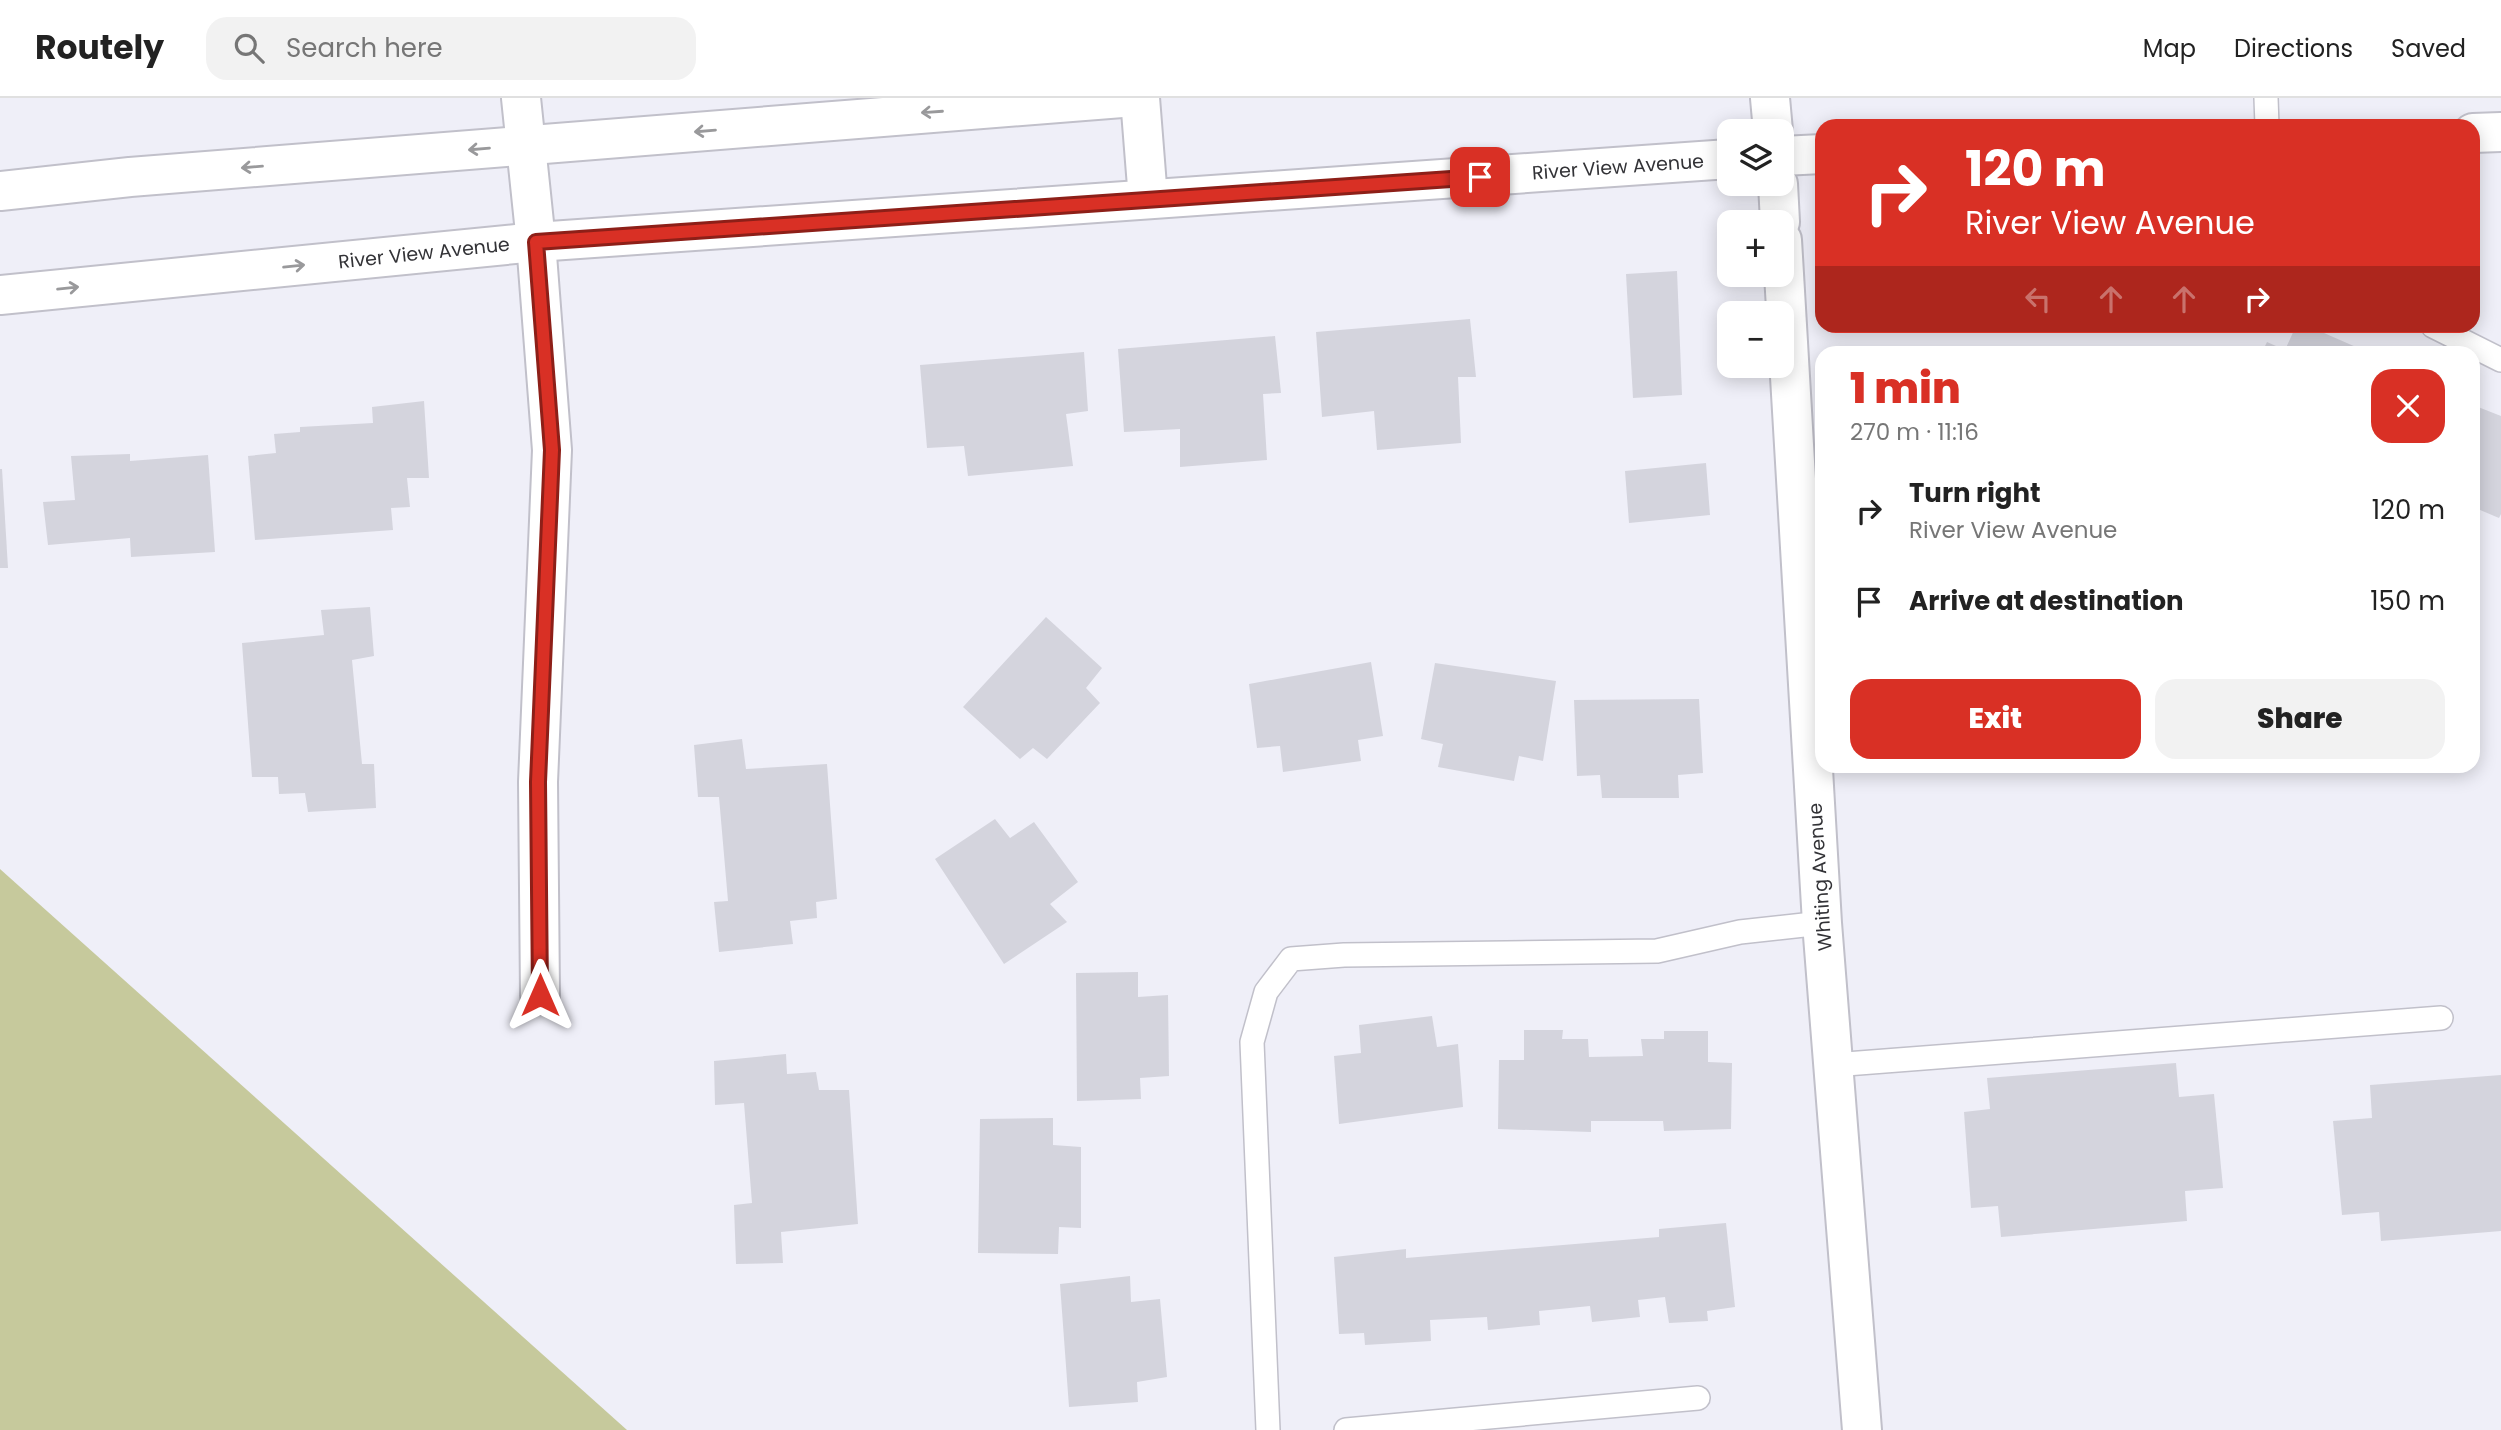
<!DOCTYPE html>
<html lang="en">
<head>
<meta charset="utf-8">
<style>
  :root { --surface:#fff; --page:#f2f2f2; --text:#222; --muted:#767676; --line:#e0e0e0; --accent:#d93025 }
  body { margin:0; font-family:Poppins,sans-serif; background:var(--page); color:var(--text); height:100vh; display:flex; flex-direction:column; font-size:26px; white-space:nowrap }
  * { box-sizing:border-box; margin:0 }
  p { font-size:23px; color:var(--muted) }
  .icon { flex:none; width:38px; height:38px; fill:none; stroke:currentColor; stroke-width:2; stroke-linecap:round; stroke-linejoin:round }
  .map { position:relative; flex:1; overflow:hidden }
  .side { position:absolute; left:1815px; top:248px; width:665px; height:427px; display:flex; flex-direction:column; background:var(--surface); border-radius:21px; box-shadow:0 4px 18px #0003 }
  .side>* { flex:none }
  .top-card { position:absolute; left:1815px; top:21px; width:665px; height:214px; border-radius:21px; box-shadow:0 4px 18px #0003; background:#d93025; color:#fff; overflow:hidden }
  .controls { position:absolute; left:1717px; top:21px; display:grid; gap:14px }
  .controls a { display:grid; place-items:center; width:77px; height:77px; border-radius:14px; background:var(--surface); box-shadow:0 4px 18px #0003; font-size:35px }
  .pin { position:absolute; display:grid; place-items:center; width:60px; height:60px; color:#fff; margin:-30px; border-radius:14px; box-shadow:0 4px 10px #0006 }
  .me { position:absolute; width:77px; margin:-38px; rotate:0deg; stroke-linejoin:round; filter:drop-shadow(0 0 5px #0008) }
  .turn { display:flex; align-items:center; gap:24px; height:147px; padding:0 35px; font-size:32px }
  .turn .icon { width:91px; height:91px; stroke-width:2.5 }
  .turn b { display:block; font-size:49px; line-height:60px }
  .lanes { display:flex; align-items:center; height:66px; padding:0 35px; background:#0003; justify-content:center; gap:35px; direction:ltr }
  .lanes .off { opacity:.35 }
  .round { display:grid; place-items:center; flex:none; width:74px; height:74px; border-radius:21px; background:var(--page) }
  .head { display:flex; align-items:center; justify-content:space-between; height:119px; padding:0 35px }
  h1 { font-size:42px; font-weight:800; line-height:52px; color:var(--accent) }
  .primary-button { display:flex; gap:14px; margin-top:auto; padding:14px 35px }
  .primary-button a { flex:1; height:80px; border-radius:21px; background:var(--accent); color:#fff; font-size:28px; font-weight:800; line-height:80px; text-align:center }
  .primary-button a+a { background:var(--page); color:var(--text) }
  ul { padding:0; list-style:none }
  li { display:flex; align-items:center; gap:21px; height:91px; padding:0 35px }
  li div { flex:1 }
  li b { display:block; font-size:26px }
  li em { font-style:normal }
  header { display:flex; align-items:center; gap:42px; box-sizing:border-box; height:98px; padding:0 35px; background:var(--surface); border-bottom:2px solid var(--line) }
  header strong { font-size:33px }
  nav { display:flex; gap:38px; margin-inline-start:auto; font-size:24px }
  .search { width:490px; height:63px; background:var(--page); display:flex; align-items:center; gap:18px; box-sizing:border-box; padding:0 24px; border-radius:21px; color:var(--muted); font-size:26px }
  .map>svg:first-child { display:block }
</style>
</head>
<body>
<header>
<strong>Routely</strong>
<div class="search"><svg class="icon" aria-label="search" viewBox="0 0 24 24"><circle cx="10" cy="10" r="6"/><path d="M15 15l6 6"/></svg>Search here</div>
<nav><a>Map</a><a>Directions</a><a>Saved</a></nav>
</header>
<div class="map">
<svg width="2501" height="1332" viewBox="0 0 2501 1332">
  <rect width="100%" height="100%" fill="#efeff8"/>
  <!-- green -->
  <path fill="#c6c99c" d="M0,771L627,1332H0Z"/>
  <!-- building -->
  <g fill="#d4d4dd">
    <path d="M1677,173L1682,297L1633,300L1626,176Z"/>
    <path d="M1470,221L1476,279H1458L1461,345L1377,352L1374,313L1322,319L1316,234Z"/>
    <path d="M2296,228H2308L2372,256H2261L2267,244L2285,252Z"/>
    <path d="M1275,238L1281,295L1263,296L1267,362L1180,369V331L1124,334L1118,251Z"/>
    <path d="M2024,251V256H1972V253Z"/>
    <path d="M1084,254L1088,313L1066,316L1073,368L968,378L964,348L927,350L920,267Z"/>
    <path d="M424,303L429,380H407L410,409L391,410L393,432L255,442L248,358L276,355L274,336L300,334V329L373,325L372,309Z"/>
    <path d="M2473,307L2501,318V416L2499,420L2473,409Z"/>
    <path d="M130,356V363L208,357L215,454L131,459L130,440L48,447L43,404L75,402L71,358Z"/>
    <path d="M1706,365L1710,417L1629,425L1625,373Z"/>
    <path d="M0,371H2L8,470H0Z"/>
    <path d="M370,509L374,558L352,562L362,666H374L376,710L308,714L305,695L279,696L278,679H252L242,545L324,537L321,512Z"/>
    <path d="M1046,519L1102,570L1086,590L1100,605L1047,661L1033,650L1020,661L963,609Z"/>
    <path d="M1371,564L1383,638L1358,642L1361,663L1283,674L1280,648L1257,650L1249,586Z"/>
    <path d="M1435,565L1556,583L1543,663L1519,658L1514,683L1438,669L1443,646L1421,641Z"/>
    <path d="M1699,601L1703,675L1678,677L1679,700H1602L1600,677L1577,678L1574,602Z"/>
    <path d="M742,641L746,671L827,666L837,801L816,804L817,820L790,823L793,846L719,854L714,804L728,803L719,699H698L694,647Z"/>
    <path d="M995,721L1010,740L1034,724L1078,784L1050,806L1067,824L1004,866L935,761Z"/>
    <path d="M1138,874V899L1168,897L1169,978L1140,980L1141,1001L1077,1003L1076,875Z"/>
    <path d="M1432,918L1437,949L1458,946L1463,1009L1339,1026L1334,958L1361,955L1359,927Z"/>
    <path d="M1524,932H1563L1562,941H1588L1589,959L1643,958L1641,941H1664V933H1708V964L1732,965L1731,1031L1664,1033L1663,1023H1591V1034L1498,1031L1499,962H1524Z"/>
    <path d="M786,956L787,976L816,974L819,992H849L858,1126L781,1134L783,1165L736,1166L734,1107L752,1105L744,1005L715,1007L714,963Z"/>
    <path d="M2176,965L2179,999L2214,996L2223,1090L2185,1093L2187,1123L2001,1139L1998,1108L1971,1110L1964,1014L1990,1011L1987,980Z"/>
    <path d="M2501,977V1133L2381,1143L2379,1114L2342,1117L2333,1023L2372,1020L2370,987Z"/>
    <path d="M1053,1020V1047L1081,1049V1130L1059,1129L1058,1156L978,1155L980,1021Z"/>
    <path d="M1726,1125L1735,1209L1707,1213L1708,1223L1669,1225L1665,1199L1638,1202L1640,1219L1592,1224L1590,1208L1539,1213L1540,1227L1488,1232L1487,1219L1430,1222L1431,1243L1365,1247L1364,1235L1339,1236L1334,1159L1406,1151V1160L1659,1139V1131Z"/>
    <path d="M1130,1178L1131,1204L1160,1201L1167,1279L1137,1284L1138,1304L1069,1309L1060,1186Z"/>
  </g>
  <g fill="none" stroke-linecap="round" stroke-linejoin="round">
    <!-- lane casing -->
    <g stroke="#c1c0ca" stroke-width="26">
      <g id="lane">
        <path d="M2266,0L2267,28"/>
        <path d="M2433,228L2501,262"/>
        <path d="M1833,967L2441,920"/>
        <path d="M1268,1332L1252,944L1266,894L1291,861L1344,857L1657,853L1740,834L1822,825"/>
        <path d="M1346,1332L1698,1300"/>
      </g>
    </g>
    <!-- street casing -->
    <g stroke="#c1c0ca" stroke-width="42">
      <g id="street">
        <path d="M521,0L536,144L552,352L538,684L540,897"/>
        <path d="M1140,0L1148,101"/>
      </g>
    </g>
    <!-- secondary casing -->
    <g stroke="#c1c0ca" stroke-width="42">
      <g id="secondary">
        <path d="M1770,0L1773,33"/>
        <path d="M2473,35L2501,34"/>
        <path d="M1782,58L1822,56"/>
        <path d="M1778,86L1780,124"/>
        <path d="M0,93L130,79L1122,0"/>
        <path d="M1782,142L1822,825L1862,1332"/>
        <path d="M0,197L536,144L1729,61"/>
      </g>
    </g>
    <!-- lane -->
    <use href="#lane" stroke="#fff" stroke-width="23"/>
    <!-- street -->
    <use href="#street" stroke="#fff" stroke-width="38"/>
    <!-- secondary -->
    <use href="#secondary" stroke="#fff" stroke-width="38"/>
  </g>
  <!-- one-way arrows -->
  <defs><path id="oneway-shaft" d="M-6 0H5M1.5-3L5.5 0L1.5 3" fill="none" stroke-width="1.6" stroke-linecap="round" stroke-linejoin="round" transform="scale(1.75)"/></defs>
  <g stroke="#99999b">
    <use href="#oneway-shaft" transform="translate(932 14) rotate(176)"/>
    <use href="#oneway-shaft" transform="translate(705 33) rotate(175)"/>
    <use href="#oneway-shaft" transform="translate(479 51) rotate(175)"/>
    <use href="#oneway-shaft" transform="translate(252 69) rotate(175)"/>
    <use href="#oneway-shaft" transform="translate(294 168) rotate(-6)"/>
    <use href="#oneway-shaft" transform="translate(68 190) rotate(-6)"/>
  </g>
  <g fill="none" stroke-linecap="round" stroke-linejoin="round">
    <!-- route casing -->
    <g stroke="#8d1f18" stroke-width="18">
      <path id="route" d="M540,897L538,684L552,352L536,144L1480,79"/>
    </g>
    <!-- route -->
    <use href="#route" stroke="#d93025" stroke-width="12"/>
  </g>
  <g text-anchor="middle" dominant-baseline="central" stroke-width="7" stroke-linejoin="round" paint-order="stroke">
    <!-- street labels -->
    <g font-size="19" fill="#333337" stroke="#fff">
      <text transform="translate(1618 69) rotate(-4)">River View Avenue</text>
      <text transform="translate(424 155) rotate(-6)">River View Avenue</text>
      <text transform="translate(1820 779) rotate(-94)">Whiting Avenue</text>
    </g>
  </g>
</svg>
<div class="controls">
<a><svg class="icon" aria-label="layers" viewBox="0 0 24 24"><path d="M12 4l9 5-9 5-9-5zM3 14l9 5 9-5"/></svg></a>
<a>+</a>
<a>−</a>
</div>
<div class="pin" style="left:1480px;top:79px;background:#d93025"><svg class="icon" aria-label="arrive" viewBox="0 0 24 24"><path d="M6 21V4h12l-3 4 3 4H6"/></svg></div>
<svg class="me" style="left:540px;top:897px" viewBox="-20 -20 40 40"><path d="M0-17L14 15 0 8-14 15z" fill="#d93025" stroke="#fff" stroke-width="4"/></svg>
<div class="top-card">
<div class="turn"><svg class="icon" aria-label="right" viewBox="0 0 24 24"><path d="M7 20v-9h11M14 6l5 5-5 5"/></svg><div><b>120 m</b>River View Avenue</div></div>
<div class="lanes"><svg class="icon off" aria-label="left" viewBox="0 0 24 24"><path d="M17 20v-9H6M10 6l-5 5 5 5"/></svg><svg class="icon off" aria-label="ahead" viewBox="0 0 24 24"><path d="M12 20V5M6 11l6-6 6 6"/></svg><svg class="icon off" aria-label="ahead" viewBox="0 0 24 24"><path d="M12 20V5M6 11l6-6 6 6"/></svg><svg class="icon" aria-label="right" viewBox="0 0 24 24"><path d="M7 20v-9h11M14 6l5 5-5 5"/></svg></div>
</div>
<section class="side">
<div class="head"><div><h1>1 min</h1><p>270 m · 11:16</p></div><a class="round" style="background:#d93025;color:#fff"><svg class="icon" aria-label="close" viewBox="0 0 24 24"><path d="M6 6l12 12M18 6L6 18"/></svg></a></div>
<ul>
<li><svg class="icon" aria-label="right" viewBox="0 0 24 24"><path d="M7 20v-9h11M14 6l5 5-5 5"/></svg><div><b>Turn right</b><p>River View Avenue</p></div><em>120 m</em></li>
<li><svg class="icon" aria-label="arrive" viewBox="0 0 24 24"><path d="M6 21V4h12l-3 4 3 4H6"/></svg><div><b>Arrive at destination</b></div><em>150 m</em></li>
</ul>
<div class="primary-button"><a>Exit</a><a>Share</a></div>
</section>
</div>
</body>
</html>
